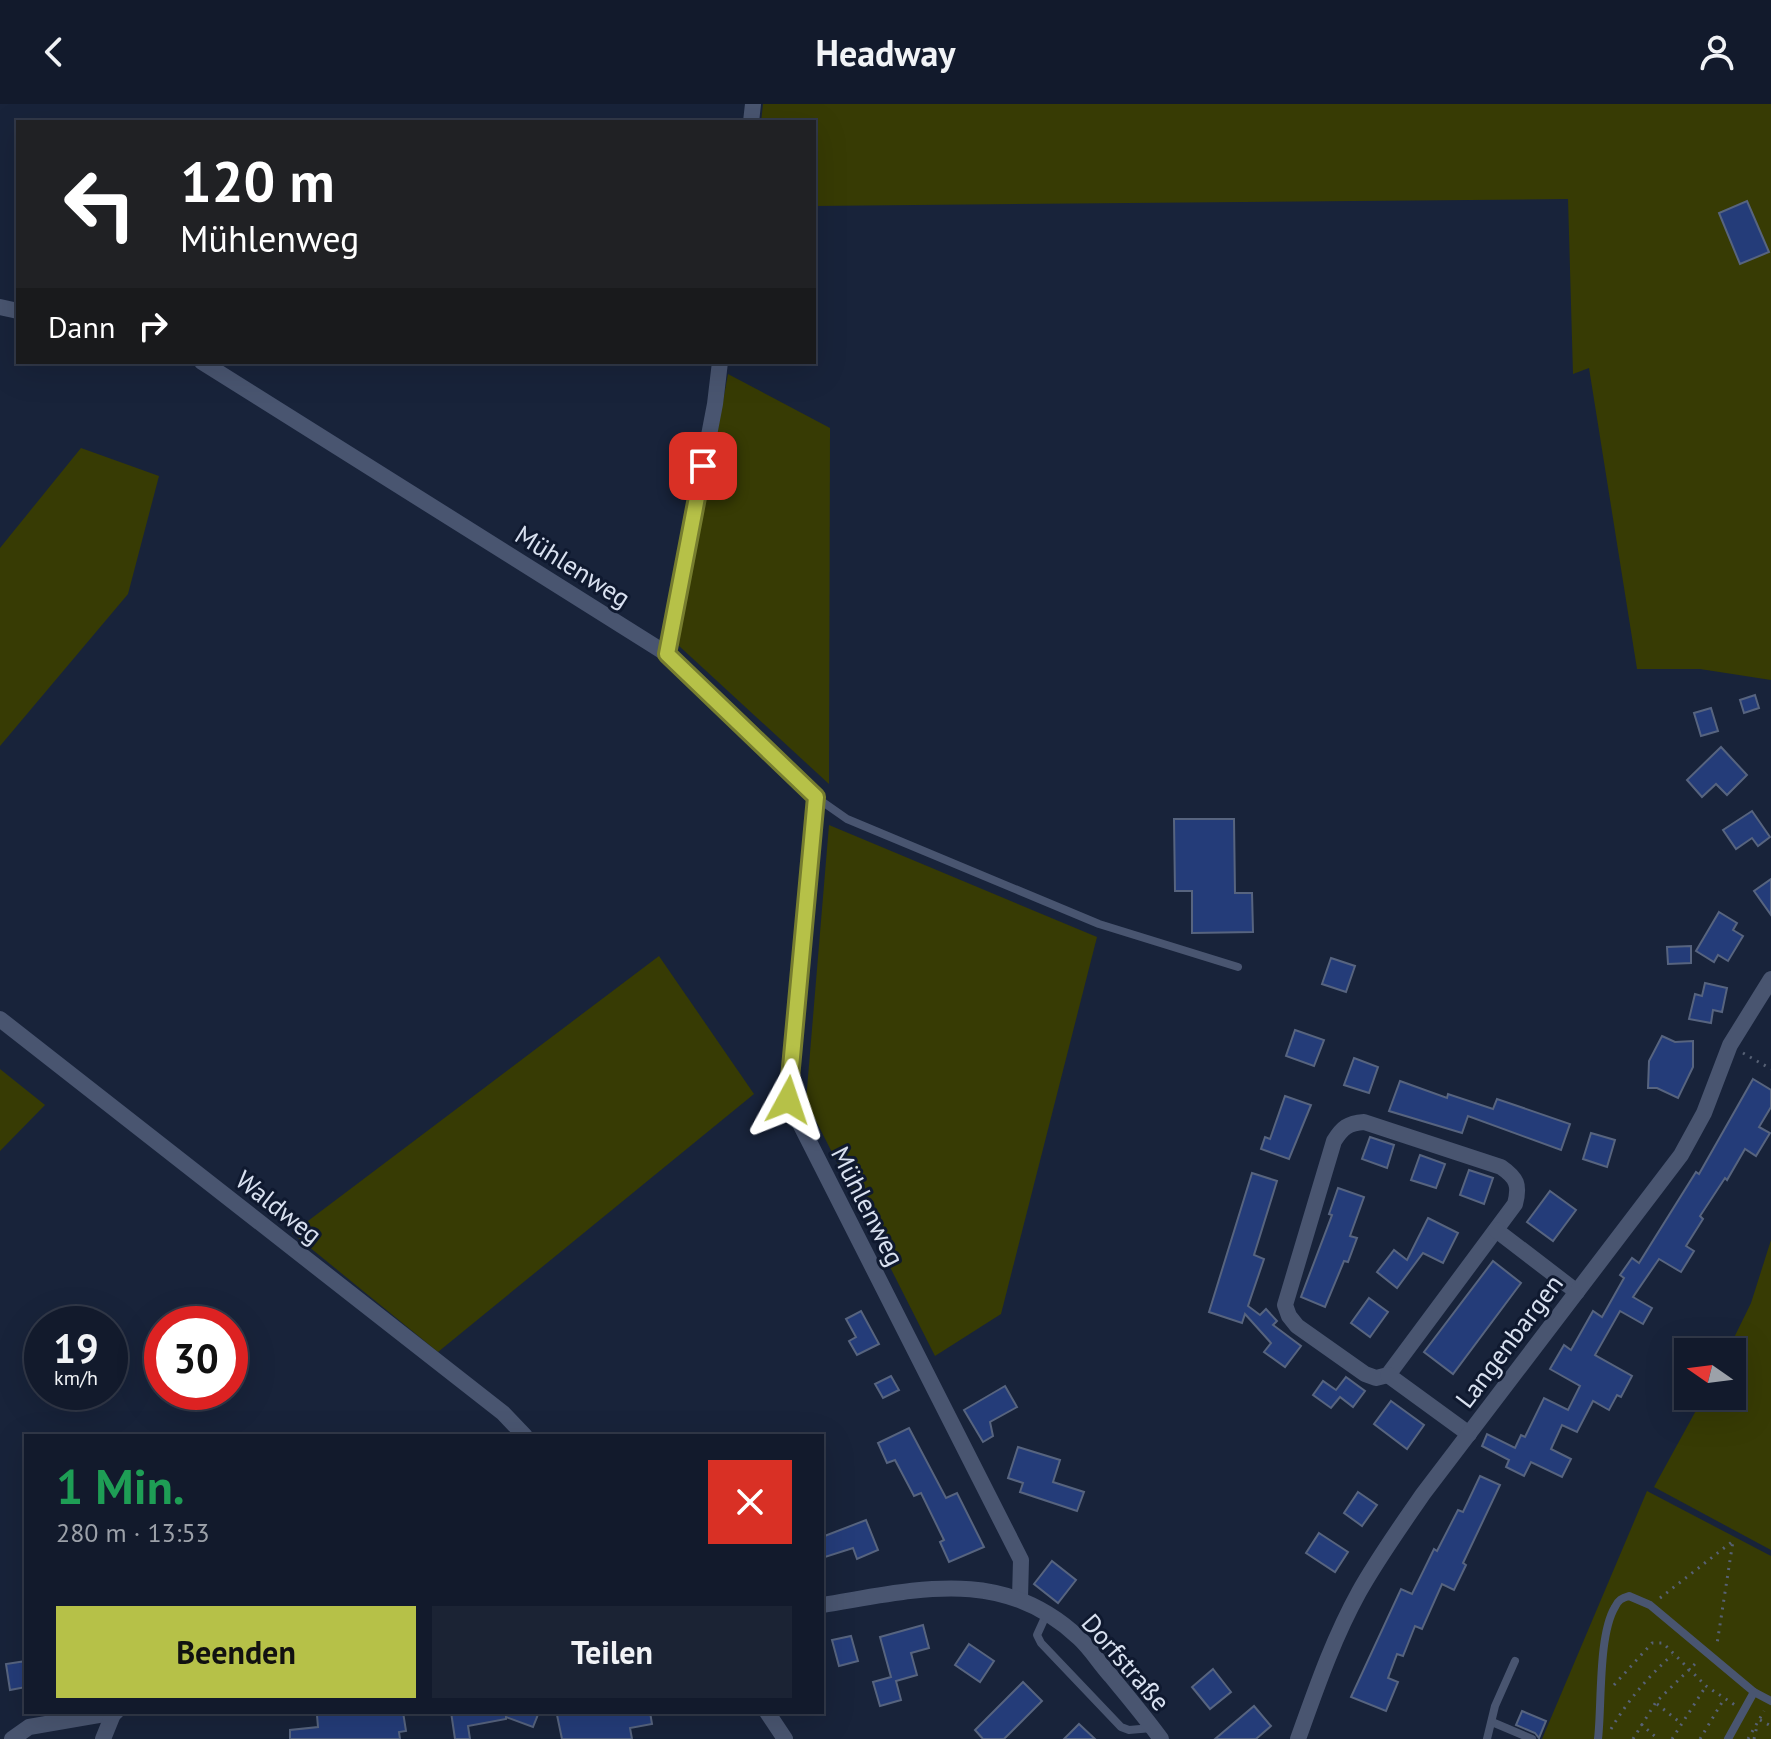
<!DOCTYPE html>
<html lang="de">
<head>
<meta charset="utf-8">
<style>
  :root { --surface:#121a2c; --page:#1b2334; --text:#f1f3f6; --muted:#9ca1a9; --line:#313848; --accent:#b6c148 }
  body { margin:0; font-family:"PT Sans",sans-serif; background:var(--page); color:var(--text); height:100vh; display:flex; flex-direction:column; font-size:30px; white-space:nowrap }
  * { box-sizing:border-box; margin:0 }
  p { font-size:26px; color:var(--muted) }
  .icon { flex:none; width:44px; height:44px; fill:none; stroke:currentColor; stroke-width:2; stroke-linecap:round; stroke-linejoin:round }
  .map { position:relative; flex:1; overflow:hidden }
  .sheet { position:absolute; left:24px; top:1330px; width:800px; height:280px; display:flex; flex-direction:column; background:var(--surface); border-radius:0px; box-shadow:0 8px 32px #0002,0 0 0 2px var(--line) }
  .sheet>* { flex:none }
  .guide { position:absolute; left:16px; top:16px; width:800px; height:244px; border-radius:0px; box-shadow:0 8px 32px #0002,0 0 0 2px var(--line); background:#202124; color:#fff; overflow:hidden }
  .needle { width:52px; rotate:284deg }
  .tools { position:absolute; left:1674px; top:1234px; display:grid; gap:16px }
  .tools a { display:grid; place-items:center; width:72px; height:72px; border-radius:0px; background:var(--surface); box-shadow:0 8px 32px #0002,0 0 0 2px var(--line); font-size:40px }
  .speed { position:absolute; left:24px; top:1202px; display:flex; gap:16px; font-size:40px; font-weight:700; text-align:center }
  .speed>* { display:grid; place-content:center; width:104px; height:104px; border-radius:50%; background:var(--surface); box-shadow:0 8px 32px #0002,0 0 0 2px var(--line); line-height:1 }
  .speed small { font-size:20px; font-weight:400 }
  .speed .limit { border:12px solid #d22; background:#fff; color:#111 }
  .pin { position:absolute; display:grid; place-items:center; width:68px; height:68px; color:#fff; margin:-34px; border-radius:16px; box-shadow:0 4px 12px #0006 }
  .me { position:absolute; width:88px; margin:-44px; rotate:5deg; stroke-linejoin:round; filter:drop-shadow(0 0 6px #0008) }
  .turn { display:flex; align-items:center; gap:28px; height:168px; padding:0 32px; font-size:36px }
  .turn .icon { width:104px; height:104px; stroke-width:2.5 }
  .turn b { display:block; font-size:56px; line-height:68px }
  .then { display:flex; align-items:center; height:76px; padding:0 32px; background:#0003; gap:16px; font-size:30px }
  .round { display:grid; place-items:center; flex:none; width:84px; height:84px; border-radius:0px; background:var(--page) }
  .overview { display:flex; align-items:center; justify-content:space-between; height:136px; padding:0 32px }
  h1 { font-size:48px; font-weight:700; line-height:60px; color:#1e9e55 }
  .action { display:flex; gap:16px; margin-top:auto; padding:16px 32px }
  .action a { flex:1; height:92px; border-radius:0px; background:var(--accent); color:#111; font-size:32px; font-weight:700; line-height:92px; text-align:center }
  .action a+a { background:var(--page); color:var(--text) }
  header { display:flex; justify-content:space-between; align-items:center; height:104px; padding:0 32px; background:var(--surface); font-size:36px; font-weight:700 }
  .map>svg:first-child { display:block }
</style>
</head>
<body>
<header><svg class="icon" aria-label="back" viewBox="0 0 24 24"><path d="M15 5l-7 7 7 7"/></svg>Headway<svg class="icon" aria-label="person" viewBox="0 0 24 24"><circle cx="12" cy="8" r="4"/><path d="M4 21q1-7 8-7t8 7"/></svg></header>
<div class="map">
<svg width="1771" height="1635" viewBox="0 0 1771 1635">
  <rect width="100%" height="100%" fill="#18233a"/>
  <!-- green -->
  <g fill="#373b04">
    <path d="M763,0H1771V576L1700,565H1637L1589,264L1573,270L1568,95L814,102V18H761Z"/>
    <path d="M728,270L830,324L829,680L678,541Z"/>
    <path d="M81,344L159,372L128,490L0,642V444Z"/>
    <path d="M829,721L1097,833L1001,1210L935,1252L806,997Z"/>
    <path d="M659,852L754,990L438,1248L292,1129Z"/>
    <path d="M0,965L45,1001L0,1047Z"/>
    <path d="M1771,1136V1446L1654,1383L1704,1292H1732V1248H1727L1751,1199Z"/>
    <path d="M1647,1387L1771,1452V1635H1542Z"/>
  </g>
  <!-- building -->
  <g fill="#243c79" stroke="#57647f" stroke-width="2">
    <path d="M1747,97L1769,148L1740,160L1719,109Z"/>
    <path d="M1755,591L1759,604L1744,609L1740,596Z"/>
    <path d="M1711,604L1718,627L1701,632L1694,609Z"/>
    <path d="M1721,643L1747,671L1727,691L1716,680L1702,693L1687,676Z"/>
    <path d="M1752,707L1770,733L1758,742L1752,734L1736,745L1723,726Z"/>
    <path d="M1174,715H1234L1235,789H1252L1253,828L1192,829V787H1175Z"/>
    <path d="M1771,775V811L1754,787Z"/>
    <path d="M1719,808L1737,819L1733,826L1743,832L1728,857L1718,851L1714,858L1696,847Z"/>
    <path d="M1691,842V859L1668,860L1667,843Z"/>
    <path d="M1331,854L1355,862L1346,888L1322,880Z"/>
    <path d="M1705,879L1727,884L1722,908L1713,906L1711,919L1689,915L1695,890L1702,892Z"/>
    <path d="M1295,926L1324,936L1314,962L1286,952Z"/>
    <path d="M1662,932L1675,938L1693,937V963L1678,994L1657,984H1648L1649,957Z"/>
    <path d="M1354,954L1378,963L1369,989L1344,981Z"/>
    <path d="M1753,975L1771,986V1003L1759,1023L1770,1029L1756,1052L1745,1045L1727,1076L1725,1074L1700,1112L1703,1115L1686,1142L1694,1147L1681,1168L1659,1155L1633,1193L1652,1204L1643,1220L1620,1207L1595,1251L1632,1272L1621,1293L1617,1291L1609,1306L1593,1297L1577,1328L1562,1321L1551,1345L1571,1355L1562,1373L1531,1358L1524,1372L1506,1363L1509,1356L1482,1342L1487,1330L1515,1344L1521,1331L1525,1333L1544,1294L1568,1306L1580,1282L1550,1265L1564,1241L1571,1246L1593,1207L1602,1213L1624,1174L1620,1171L1632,1154L1639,1159L1696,1068L1699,1070Z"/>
    <path d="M1400,977L1447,994L1448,990L1493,1005L1497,995L1570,1020L1561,1046L1468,1012L1462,1029L1389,1007Z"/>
    <path d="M1285,992L1311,1001L1289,1055L1261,1045L1265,1033L1270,1035Z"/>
    <path d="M1591,1029L1615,1036L1607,1063L1583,1055Z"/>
    <path d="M1370,1033L1394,1041L1387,1064L1362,1055Z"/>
    <path d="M1420,1051L1445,1060L1436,1084L1411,1076Z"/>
    <path d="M1469,1066L1493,1074L1484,1100L1460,1091Z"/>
    <path d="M1252,1069L1277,1077L1254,1151L1264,1155L1248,1202L1260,1211L1266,1205L1277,1217L1273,1221L1301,1242L1285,1263L1264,1248L1271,1239L1245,1210L1242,1219L1209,1208Z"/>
    <path d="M1338,1084L1364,1093L1350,1132L1357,1134L1348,1158L1344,1157L1325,1203L1301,1193L1332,1111L1329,1110Z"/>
    <path d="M1550,1087L1576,1106L1553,1137L1527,1118Z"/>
    <path d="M1428,1114L1458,1129L1443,1159L1423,1149L1397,1184L1377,1168L1394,1146L1407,1156Z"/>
    <path d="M1493,1157L1521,1179L1453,1270L1424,1248Z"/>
    <path d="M1369,1194L1388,1208L1370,1233L1351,1219Z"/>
    <path d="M861,1207L879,1240L857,1251L849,1237L856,1233L846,1215Z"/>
    <path d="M891,1272L899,1286L883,1294L875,1280Z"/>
    <path d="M1346,1273L1365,1287L1353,1303L1340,1293L1331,1304L1313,1291L1323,1277L1336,1286Z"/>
    <path d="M1005,1282L1017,1303L990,1318L993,1332L983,1338L964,1306Z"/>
    <path d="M1391,1297L1424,1321L1407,1345L1374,1320Z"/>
    <path d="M909,1324L946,1394L957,1389L984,1443L949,1458L940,1438L944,1436L921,1389L914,1392L895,1356L887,1359L878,1339Z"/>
    <path d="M1018,1343L1060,1356L1053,1378L1084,1388L1077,1407L1020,1388L1023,1379L1008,1374Z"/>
    <path d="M1480,1372L1500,1381L1463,1459L1466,1461L1454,1486L1442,1480L1422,1525L1415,1522L1403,1552L1397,1550L1388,1574L1398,1578L1386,1607L1351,1593L1401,1485L1412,1490L1434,1445L1437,1447L1458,1406L1463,1408Z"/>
    <path d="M1358,1388L1377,1401L1362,1422L1344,1409Z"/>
    <path d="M866,1416L878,1446L857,1455L853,1444L822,1454V1433Z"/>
    <path d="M1319,1429L1348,1448L1335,1468L1306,1449Z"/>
    <path d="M1052,1457L1076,1476L1058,1499L1034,1480Z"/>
    <path d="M923,1521L929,1544L911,1549L917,1571L896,1577L901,1596L880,1602L873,1578L891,1573L880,1533Z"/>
    <path d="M851,1532L858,1557L839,1562L832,1536Z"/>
    <path d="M969,1540L994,1557L980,1578L955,1561Z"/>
    <path d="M26,1557V1583L10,1586L6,1560Z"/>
    <path d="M1213,1565L1231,1588L1210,1605L1192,1583Z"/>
    <path d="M1023,1578L1042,1597L1004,1635H983L975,1626Z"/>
    <path d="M1254,1602L1271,1622L1256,1635H1215Z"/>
    <path d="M1522,1607L1546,1617L1539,1634L1535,1629L1516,1621Z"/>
    <path d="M336,1608H403L406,1627L399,1628L400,1635H290V1626L318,1623L317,1611Z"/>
    <path d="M451,1608H539L533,1623L506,1613V1615L468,1622L470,1635H455Z"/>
    <path d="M571,1608H650L652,1620L630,1624L632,1635H562L557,1611Z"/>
    <path d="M1079,1620L1095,1635H1064Z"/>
  </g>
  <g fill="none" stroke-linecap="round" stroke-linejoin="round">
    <!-- path -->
    <g stroke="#576175" stroke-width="3" stroke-dasharray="2 6" stroke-linecap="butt">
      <path d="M1743,949L1771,965"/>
      <path d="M1660,1494L1733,1437L1717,1540"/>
      <path d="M1614,1581L1652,1539H1663L1706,1582L1735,1601"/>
      <path d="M1657,1600L1682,1620"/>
      <path d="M1760,1616L1771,1622"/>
      <path d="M1641,1620L1658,1635"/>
      <path d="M1611,1625C1628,1596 1648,1573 1672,1551"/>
      <path d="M1633,1635L1656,1598L1698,1557"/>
      <path d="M1672,1635L1706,1582"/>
      <path d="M1700,1635L1724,1595"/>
      <path d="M1748,1635L1764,1607"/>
      <path d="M1754,1635L1757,1622"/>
    </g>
    <!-- lane -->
    <g stroke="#495570" stroke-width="8">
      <path d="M817,694L847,715L1099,820L1238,863"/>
      <path d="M1047,1509L1037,1531L1041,1539L1121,1623L1129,1626L1152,1624"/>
      <path d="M1492,1618L1532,1635"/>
      <path d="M1487,1635L1495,1602L1515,1557"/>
      <path d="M1598,1635C1602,1601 1598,1531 1615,1503C1618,1496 1622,1494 1629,1492L1650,1501L1754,1588L1771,1597"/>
      <path d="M1728,1635L1754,1588"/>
    </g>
    <!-- street -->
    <g stroke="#495570" stroke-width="16">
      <path d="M751,18L753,0"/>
      <path d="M0,203L18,207"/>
      <path d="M202,258L667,550L816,693L788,996L1021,1456L1020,1494"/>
      <path d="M667,550L715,300L720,258"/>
      <path d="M0,915L503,1309L525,1332"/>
      <path d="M1364,1018L1501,1063C1517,1074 1520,1081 1515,1100L1388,1271L1376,1274L1365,1270L1297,1222L1289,1212L1285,1201L1334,1037C1342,1024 1348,1019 1364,1018Z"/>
      <path d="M1496,1126L1577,1188"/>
      <path d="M1388,1271L1469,1330"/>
      <path d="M822,1501C916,1486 1002,1461 1079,1534C1091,1545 1100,1560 1111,1572C1128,1593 1145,1613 1161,1635"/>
      <path d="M767,1608L785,1635"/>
      <path d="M12,1635L29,1623L116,1608"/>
      <path d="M103,1635L114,1608"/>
      <path d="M1298,1635C1316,1585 1333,1535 1359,1488C1378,1454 1401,1422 1423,1390L1681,1051L1704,1009L1730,941L1771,875"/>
    </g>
  </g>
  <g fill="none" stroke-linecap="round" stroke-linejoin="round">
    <!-- route casing -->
    <g stroke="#767d2f" stroke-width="20">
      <path id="route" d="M703,362L667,550L816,693L788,996"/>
    </g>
    <!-- route -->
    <use href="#route" stroke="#b6c148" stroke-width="14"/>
  </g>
  <g text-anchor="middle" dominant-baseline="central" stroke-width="6" stroke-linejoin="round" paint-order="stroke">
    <!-- street labels -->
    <g font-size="26" fill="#d9e1f0" stroke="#0f192f">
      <text transform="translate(573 462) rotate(32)">Mühlenweg</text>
      <text transform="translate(868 1102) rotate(63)">Mühlenweg</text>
      <text transform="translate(279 1103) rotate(38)">Waldweg</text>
      <text transform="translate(1509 1237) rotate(-53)">Langenbargen</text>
      <text transform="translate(1126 1558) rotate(49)">Dorfstraße</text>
    </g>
  </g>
</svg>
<div class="tools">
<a><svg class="needle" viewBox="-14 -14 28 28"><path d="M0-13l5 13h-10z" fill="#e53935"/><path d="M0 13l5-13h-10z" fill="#9ca1a9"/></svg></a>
</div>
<div class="speed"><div>19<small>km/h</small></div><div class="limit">30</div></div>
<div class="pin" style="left:703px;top:362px;background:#d93025"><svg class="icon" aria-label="arrive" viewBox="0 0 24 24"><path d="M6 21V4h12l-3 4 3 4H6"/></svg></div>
<svg class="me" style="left:788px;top:996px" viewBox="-20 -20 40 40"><path d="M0-17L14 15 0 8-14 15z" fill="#b6c148" stroke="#fff" stroke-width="4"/></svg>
<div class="guide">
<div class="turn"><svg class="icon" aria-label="left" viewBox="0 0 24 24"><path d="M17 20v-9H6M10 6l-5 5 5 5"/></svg><div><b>120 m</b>Mühlenweg</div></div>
<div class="then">Dann<svg class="icon" aria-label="right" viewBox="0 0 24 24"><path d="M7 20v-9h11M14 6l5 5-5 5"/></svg></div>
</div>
<section class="sheet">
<div class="overview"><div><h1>1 Min.</h1><p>280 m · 13:53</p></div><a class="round" style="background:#d93025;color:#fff"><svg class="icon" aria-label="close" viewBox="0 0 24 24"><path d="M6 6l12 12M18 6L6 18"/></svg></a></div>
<div class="action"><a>Beenden</a><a>Teilen</a></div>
</section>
</div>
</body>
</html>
